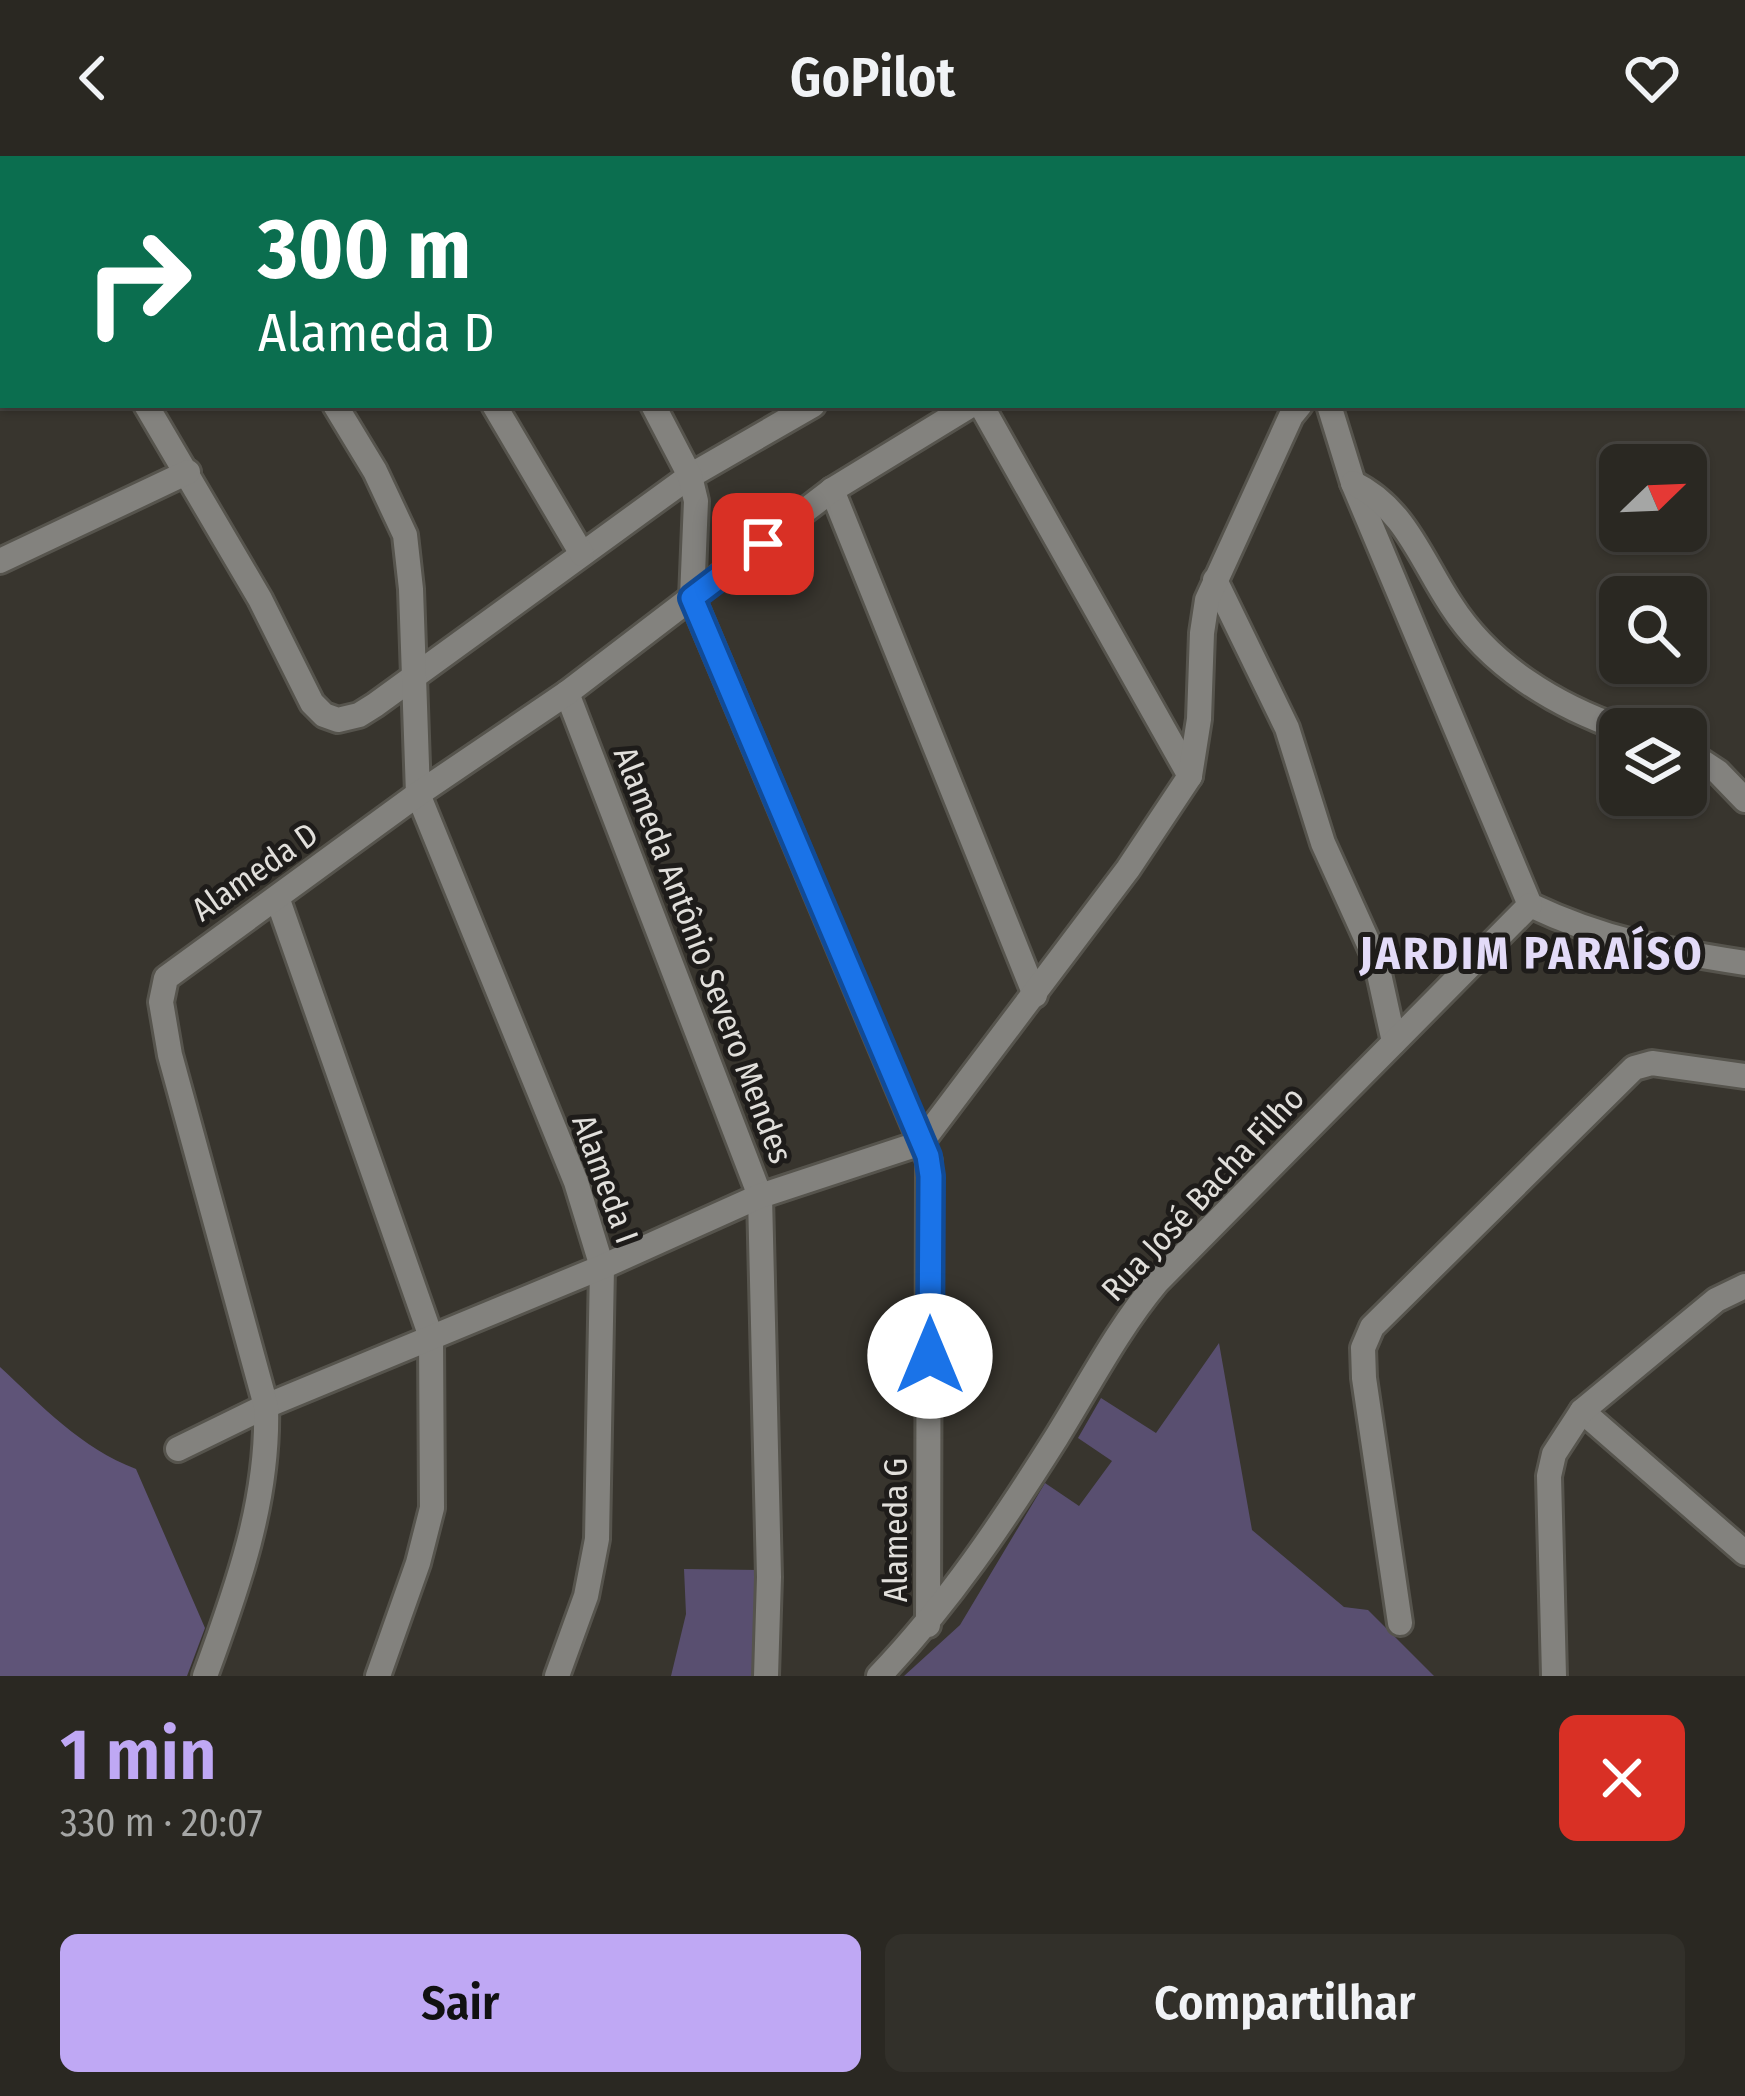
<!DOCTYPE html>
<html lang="pt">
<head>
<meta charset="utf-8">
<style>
  :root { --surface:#2a2822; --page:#32302a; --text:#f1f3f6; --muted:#a5a6a5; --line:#464440; --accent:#bfa8f4 }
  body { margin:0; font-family:"Fira Sans Condensed",sans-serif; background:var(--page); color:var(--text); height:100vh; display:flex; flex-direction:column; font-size:45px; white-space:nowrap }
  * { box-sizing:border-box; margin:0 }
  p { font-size:39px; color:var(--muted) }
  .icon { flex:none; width:66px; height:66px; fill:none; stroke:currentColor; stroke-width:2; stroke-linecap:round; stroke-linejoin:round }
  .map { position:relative; height:1520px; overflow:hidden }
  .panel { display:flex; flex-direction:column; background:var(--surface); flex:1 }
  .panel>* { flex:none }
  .guide { position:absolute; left:0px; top:0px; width:1746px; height:252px; box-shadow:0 3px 9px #0004,0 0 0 3px var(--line); background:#0b6e4f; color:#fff; overflow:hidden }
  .needle { width:78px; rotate:67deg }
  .fabs { position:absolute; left:1599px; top:288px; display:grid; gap:24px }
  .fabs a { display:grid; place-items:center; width:108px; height:108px; border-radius:18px; background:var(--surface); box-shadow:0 3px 9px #0004,0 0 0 3px var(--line); font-size:60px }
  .pin { position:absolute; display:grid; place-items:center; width:102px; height:102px; color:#fff; margin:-51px; border-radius:24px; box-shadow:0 6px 18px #0006 }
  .me { position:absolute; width:132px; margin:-66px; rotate:0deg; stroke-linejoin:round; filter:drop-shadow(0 0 9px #0008) }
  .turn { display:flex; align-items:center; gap:42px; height:252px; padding:0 60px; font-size:54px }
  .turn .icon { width:156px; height:156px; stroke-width:2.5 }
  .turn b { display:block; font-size:84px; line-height:102px }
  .round { display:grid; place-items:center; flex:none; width:126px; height:126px; border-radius:18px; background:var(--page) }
  .head { display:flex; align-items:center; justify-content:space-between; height:204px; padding:0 60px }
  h1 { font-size:72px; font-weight:600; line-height:90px; color:var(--accent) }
  .primary-button { display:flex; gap:24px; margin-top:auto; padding:24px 60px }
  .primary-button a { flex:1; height:138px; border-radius:18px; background:var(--accent); color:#111; font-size:48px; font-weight:600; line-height:138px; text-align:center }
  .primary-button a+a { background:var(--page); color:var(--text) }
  header { display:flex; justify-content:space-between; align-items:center; height:156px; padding:0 60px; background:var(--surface); font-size:54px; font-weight:600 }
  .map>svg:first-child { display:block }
</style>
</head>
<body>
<header><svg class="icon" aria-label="back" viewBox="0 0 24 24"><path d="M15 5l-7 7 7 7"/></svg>GoPilot<svg class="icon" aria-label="heart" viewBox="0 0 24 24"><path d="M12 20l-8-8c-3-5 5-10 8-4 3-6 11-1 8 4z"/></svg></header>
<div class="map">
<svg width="1745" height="1520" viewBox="0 0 1745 1520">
  <rect width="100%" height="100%" fill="#38352e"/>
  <!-- green -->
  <g fill="#594f70">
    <path d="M1219,1187L1252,1374L1344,1451L1368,1454L1434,1520H904L960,1469L1045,1327L1079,1350L1112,1305L1078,1282L1101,1242L1156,1277Z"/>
    <path d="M684,1413L760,1414L757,1520H671L686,1458Z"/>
  </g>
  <!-- forest -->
  <path fill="#5f5478" d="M0,1211C42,1250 81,1292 136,1313L205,1472L187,1520H0Z"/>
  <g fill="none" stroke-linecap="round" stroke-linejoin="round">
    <!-- minor casing -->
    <g stroke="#56544d" stroke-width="30">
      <g id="minor">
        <path d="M353,0L355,3"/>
        <path d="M523,0L524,3"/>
        <path d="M683,0L684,3"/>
        <path d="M839,0L841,3"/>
        <path d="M1001,0L1002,3"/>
        <path d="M1297,0L1298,3"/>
        <path d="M1462,0L1464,3"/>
        <path d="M220,3L222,0"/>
        <path d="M328,3L331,0"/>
        <path d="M1705,3L1710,0"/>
        <path d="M0,4L4,0"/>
        <path d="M1743,33L1745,36"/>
        <path d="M0,197L3,194"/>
        <path d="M146,249L260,443L312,547L324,559L338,564L359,559L375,549L690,320L813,249"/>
        <path d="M335,249L375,315L405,379L411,433L418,638L576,1026L602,1111L597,1383L586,1440L557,1520"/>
        <path d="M494,249L582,398"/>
        <path d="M653,249L690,320L696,345L692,442L929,1005L928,1469"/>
        <path d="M981,249L1190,620"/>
        <path d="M1329,249L1353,327L1530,749C1606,785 1663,794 1745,807"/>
        <path d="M1353,327C1405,352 1421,404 1451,449C1490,510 1556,550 1623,573"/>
        <path d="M832,334L1035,839"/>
        <path d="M0,405L188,316"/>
        <path d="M1215,424L1287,572L1323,687L1376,804L1394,886"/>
        <path d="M567,537L760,1040L769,1421L766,1520"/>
        <path d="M1686,595L1718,616L1745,644"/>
        <path d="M278,744L431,1181L432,1352L418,1407L378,1520"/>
        <path d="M1582,1255L1745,1397"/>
        <path d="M178,1293L266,1250L602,1111L760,1040L921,987L1128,713L1190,620L1199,563L1202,477L1207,444L1291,260L1300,249"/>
        <path d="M1400,1467L1364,1222L1363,1192L1372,1171L1634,912L1652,907L1745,920"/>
        <path d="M205,1520C237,1433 269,1344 266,1250L170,899L161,846L166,822L418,638L567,537L832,334L971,249"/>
        <path d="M879,1520C948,1448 1003,1366 1056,1282C1089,1229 1117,1174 1157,1126L1530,749"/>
        <path d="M1554,1520L1549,1320L1554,1298L1582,1255L1716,1144L1745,1130"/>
      </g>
    </g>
    <!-- minor -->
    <use href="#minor" stroke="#83827e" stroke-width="24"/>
  </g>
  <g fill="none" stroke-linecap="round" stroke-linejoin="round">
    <!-- route casing -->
    <g stroke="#114b97" stroke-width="30">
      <path id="route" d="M763,388L692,442L928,1000L931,1020L930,1200"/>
    </g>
    <!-- route -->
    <use href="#route" stroke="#1a73e8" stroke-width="21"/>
  </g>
  <g text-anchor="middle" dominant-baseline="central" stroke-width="10" stroke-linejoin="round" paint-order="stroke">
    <!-- street labels -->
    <g font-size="33" fill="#e1dfdb" stroke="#1e1c1a">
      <text transform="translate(255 716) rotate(-35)">Alameda D</text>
      <text transform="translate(703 799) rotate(69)">Alameda Antônio Severo Mendes</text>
      <text transform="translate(605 1023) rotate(70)">Alameda I</text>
      <text transform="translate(1203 1038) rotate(-47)">Rua José Bacha Filho</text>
      <text transform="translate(896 1374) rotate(-90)">Alameda G</text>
    </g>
    <!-- district labels -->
    <g font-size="45" font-weight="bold" letter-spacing="3" fill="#e3dbf8" stroke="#1e1c1a">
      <text x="1532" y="798">JARDIM PARAÍSO</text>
    </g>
  </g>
</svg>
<div class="fabs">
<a><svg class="needle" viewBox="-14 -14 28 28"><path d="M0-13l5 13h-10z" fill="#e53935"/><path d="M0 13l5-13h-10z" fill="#a5a6a5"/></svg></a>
<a><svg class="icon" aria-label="search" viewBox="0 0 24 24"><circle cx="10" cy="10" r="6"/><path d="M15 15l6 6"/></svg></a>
<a><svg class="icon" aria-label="layers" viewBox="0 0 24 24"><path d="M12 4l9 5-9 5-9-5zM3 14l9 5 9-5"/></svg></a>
</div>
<div class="pin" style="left:763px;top:388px;background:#d93025"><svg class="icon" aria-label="arrive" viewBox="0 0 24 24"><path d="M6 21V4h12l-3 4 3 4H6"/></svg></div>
<svg class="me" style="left:930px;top:1200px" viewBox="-20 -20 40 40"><circle r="19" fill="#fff"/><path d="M0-13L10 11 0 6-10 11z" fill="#1a73e8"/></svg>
<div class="guide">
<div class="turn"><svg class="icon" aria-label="right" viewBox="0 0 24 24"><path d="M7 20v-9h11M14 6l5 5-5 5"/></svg><div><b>300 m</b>Alameda D</div></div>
</div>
</div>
<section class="panel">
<div class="head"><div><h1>1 min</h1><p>330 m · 20:07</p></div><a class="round" style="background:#d93025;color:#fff"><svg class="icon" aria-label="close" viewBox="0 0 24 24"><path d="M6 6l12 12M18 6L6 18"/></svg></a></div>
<div class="primary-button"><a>Sair</a><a>Compartilhar</a></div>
</section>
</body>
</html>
